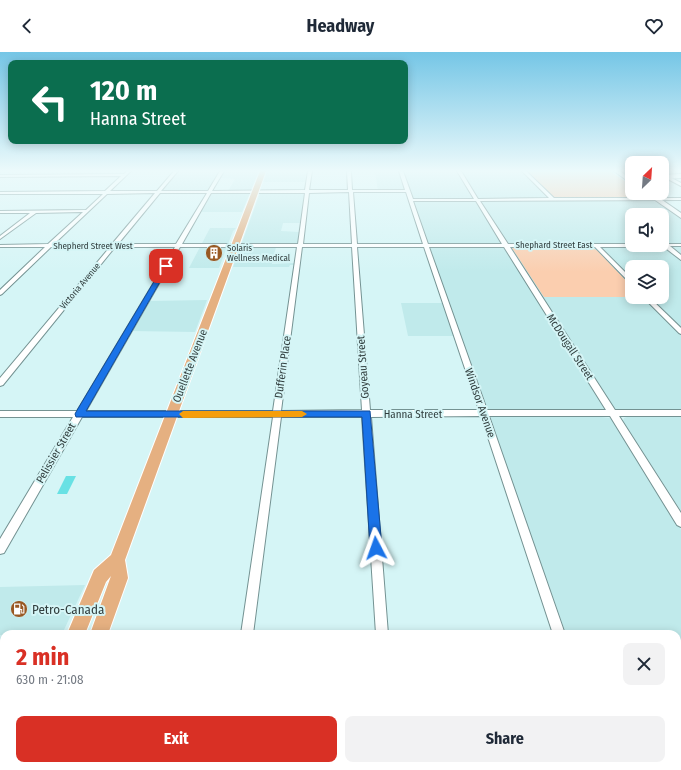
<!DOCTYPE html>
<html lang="en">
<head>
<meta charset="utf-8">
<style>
  :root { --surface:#fff; --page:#f2f2f3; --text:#1f2937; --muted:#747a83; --accent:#d93025 }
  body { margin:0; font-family:"Fira Sans Condensed",sans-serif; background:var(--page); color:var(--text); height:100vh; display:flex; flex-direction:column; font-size:15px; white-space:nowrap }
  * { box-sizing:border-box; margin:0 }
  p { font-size:13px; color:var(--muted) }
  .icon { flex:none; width:22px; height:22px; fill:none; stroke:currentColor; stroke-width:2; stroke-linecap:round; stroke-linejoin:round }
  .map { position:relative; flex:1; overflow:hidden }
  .sheet { position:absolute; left:0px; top:578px; width:681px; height:140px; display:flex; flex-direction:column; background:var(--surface); border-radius:12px 12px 0 0; box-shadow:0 2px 10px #0003 }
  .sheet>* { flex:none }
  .top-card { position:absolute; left:8px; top:8px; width:400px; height:84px; border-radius:8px; box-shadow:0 2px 10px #0003; background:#0b6e4f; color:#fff; overflow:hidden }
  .needle { width:26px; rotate:25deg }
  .controls { position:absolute; left:625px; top:104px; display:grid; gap:8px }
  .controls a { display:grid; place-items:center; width:44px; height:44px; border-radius:8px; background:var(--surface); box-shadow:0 2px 10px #0003; font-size:20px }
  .pin { position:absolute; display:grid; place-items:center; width:34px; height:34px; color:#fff; margin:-17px; border-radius:8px; box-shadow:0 2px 6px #0006 }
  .me { position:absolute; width:44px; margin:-22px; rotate:356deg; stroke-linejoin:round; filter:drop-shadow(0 0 3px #0008) }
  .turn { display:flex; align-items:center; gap:14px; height:84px; padding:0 16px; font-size:18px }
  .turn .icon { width:52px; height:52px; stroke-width:2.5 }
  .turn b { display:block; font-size:28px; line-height:34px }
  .round { display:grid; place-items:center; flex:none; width:42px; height:42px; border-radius:8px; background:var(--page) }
  .summary { display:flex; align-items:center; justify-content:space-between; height:68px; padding:0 16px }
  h1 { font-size:24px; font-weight:700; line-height:30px; color:var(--accent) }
  .cta { display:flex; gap:8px; margin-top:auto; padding:8px 16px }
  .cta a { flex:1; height:46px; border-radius:8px; background:var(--accent); color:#fff; font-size:16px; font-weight:700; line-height:46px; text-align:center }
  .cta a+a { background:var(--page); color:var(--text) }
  header { display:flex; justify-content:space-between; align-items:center; height:52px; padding:0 16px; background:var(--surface); font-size:18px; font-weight:700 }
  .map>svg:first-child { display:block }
</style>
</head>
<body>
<header><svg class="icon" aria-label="back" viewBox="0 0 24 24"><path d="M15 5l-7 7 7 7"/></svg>Headway<svg class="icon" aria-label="heart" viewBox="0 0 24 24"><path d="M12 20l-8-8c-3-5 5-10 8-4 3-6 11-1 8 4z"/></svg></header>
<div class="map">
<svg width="681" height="718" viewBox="0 0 681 718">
  <rect width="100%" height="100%" fill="#d5f5f6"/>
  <!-- built -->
  <g fill="#c0eaeb" fill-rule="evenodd">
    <path d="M177,119H220L208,139H160Z"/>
    <path d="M224,119H259L242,160H200L211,141H227L235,127L220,126Z"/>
    <path d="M375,119H522L547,146L480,147L650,148L660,152L681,167V357L487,359L460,284H408L401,251H449L410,139H378ZM632,163H662V193H632ZM632,215H662V245H632Z"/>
    <path d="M266,121H291L308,122L306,130H263Z"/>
    <path d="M264,140L305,141L300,171H283L281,179L299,180L298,192L295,195H276L272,212L294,211V213H290L289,215H233L260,141Z"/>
    <path d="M210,176H236L233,179L219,216H189Z"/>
    <path d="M207,248L195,280L131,279L149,249Z"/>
    <path d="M496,364L602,365L610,366L613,369L677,470L681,478V718H614L613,714H677V582H566L491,371V365Z"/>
    <path d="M630,364H681V459L623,369L624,366Z"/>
    <path d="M85,533L63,580L60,582H4V584L0,583V535Z"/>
    <path d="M0,627L4,628V714H17L15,718H0Z"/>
    <path d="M526,714H595V718H542Z"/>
  </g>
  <!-- green -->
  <g fill="#fbceaf">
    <path d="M525,119H610L632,134V141H641L646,145L550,146Z"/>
    <path d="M516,195L592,196L598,199L632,235V245H544L512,196Z"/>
    <path d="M62,714H340L355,718H61Z"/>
  </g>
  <!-- water -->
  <path fill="#68e1e4" d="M66,424H76L67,442H57Z"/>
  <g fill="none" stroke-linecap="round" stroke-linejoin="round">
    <!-- street casing -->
    <g stroke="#749292" stroke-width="2">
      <g id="street">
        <path d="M127,119H131L110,139H157L174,119H178L161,139H208L220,119H224L212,139L305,138L308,119H312L309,138H348L347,119H351L352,138H405L399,119H403L413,147H474L457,119H461L478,147L549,146L522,119H526L554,146H681V148L480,149L508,192H632V193H662V192H681V194H670L681,203V208L664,195H600L632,227V232L630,231L595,195H510L615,358H681V364H619L681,461V475L677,473L610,364H489L565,582H553L481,364L371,365L388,582H376L362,365H281L253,582H241L273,365H82L4,501L0,502V487L73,365H0V359H77L175,195H115L3,333L0,334V326L110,195H51L2,242L0,243V238L45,195H0V193L48,192L83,160L36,161L0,187V184L30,161H0V159L86,158L103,142H0V140L105,139L121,124L0,125V123L124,122ZM349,140L352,192H303L309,141ZM353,140H406L423,192H357ZM155,141L112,192H54L107,142ZM160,141H207L176,192H118ZM211,141H305L298,192H182ZM413,149H476L502,192H428ZM180,195H297L273,359H86ZM302,195H352L362,358L281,359ZM357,195H424L479,358H370ZM429,195H504L606,358H487Z"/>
        <path d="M662,121L681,131V134L662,124Z"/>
        <path d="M643,245H649L681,276V282L679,281Z"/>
        <path d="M597,714H611L612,718H598Z"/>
      </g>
    </g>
    <!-- secondary casing -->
    <g stroke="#749292" stroke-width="2">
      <g id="secondary">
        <path d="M614,119H620L632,128V132Z"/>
        <path d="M681,122V126L662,127V123Z"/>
        <path d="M645,141H652L681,161V166Z"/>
        <rect x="0" y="593" width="4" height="18"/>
        <path d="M408,714H443L445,718H410Z"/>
      </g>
    </g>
    <!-- primary casing -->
    <g stroke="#fff" stroke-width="2">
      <g id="primary">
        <path d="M260,119H266L125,508L128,526L108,582H90L111,524L106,530L85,582H67L94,518L111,503Z"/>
        <path d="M14,714H36L34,718H12Z"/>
        <path d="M39,714H61L59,718H37Z"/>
      </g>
    </g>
    <!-- street -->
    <use href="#street" fill="#fff" fill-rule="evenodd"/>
    <!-- secondary -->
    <use href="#secondary" fill="#fff" fill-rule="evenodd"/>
    <!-- primary -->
    <use href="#primary" fill="#e5b081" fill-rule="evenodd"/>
  </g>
  <!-- sky -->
  <linearGradient id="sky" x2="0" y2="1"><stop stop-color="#75c6e6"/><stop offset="0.54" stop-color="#ecfafb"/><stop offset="1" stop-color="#ecfafb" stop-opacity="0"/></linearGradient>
  <rect width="681" height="220" fill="url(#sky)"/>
  <!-- route -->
  <path fill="#1a73e8" stroke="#114b97" d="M164,213L169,214L86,359H370L382,496L380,501L376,502L372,501L370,496L362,365H76L75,362L76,360Z"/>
  <!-- slow -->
  <path fill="#f59e0b" d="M183,359H302L307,362L302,365L183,366L179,362Z"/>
  <!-- icons -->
  <defs>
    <g id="building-disc" transform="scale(0.9)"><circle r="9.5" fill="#985822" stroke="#d5f5f6"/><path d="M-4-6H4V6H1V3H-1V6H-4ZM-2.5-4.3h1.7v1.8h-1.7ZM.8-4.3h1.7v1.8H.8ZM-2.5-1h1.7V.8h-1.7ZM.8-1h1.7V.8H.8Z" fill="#fff"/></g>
    <g id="fuel-disc" transform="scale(0.9)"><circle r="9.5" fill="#985822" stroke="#d5f5f6"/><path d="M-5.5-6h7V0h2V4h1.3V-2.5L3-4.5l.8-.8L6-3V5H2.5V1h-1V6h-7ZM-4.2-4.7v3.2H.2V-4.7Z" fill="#fff"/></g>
  </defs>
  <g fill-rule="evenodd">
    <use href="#building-disc" x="214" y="201"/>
    <use href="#fuel-disc" x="19" y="557"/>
  </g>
  <g text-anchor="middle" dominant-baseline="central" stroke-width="4" stroke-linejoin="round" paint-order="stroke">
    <!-- far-street labels -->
    <g font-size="9" fill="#313e3e" stroke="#d5f5f6">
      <text x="554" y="193">Shephard Street East</text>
      <text x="93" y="194">Shepherd Street West</text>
      <text transform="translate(80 234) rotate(-50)">Victoria Avenue</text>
    </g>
    <!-- far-poi labels -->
    <g font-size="9" fill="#313e3e" stroke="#d5f5f6" text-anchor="start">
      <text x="227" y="196">Solaris<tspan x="227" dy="10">Wellness Medical</tspan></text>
    </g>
    <!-- street labels -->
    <g font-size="11" fill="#313e3e" stroke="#d5f5f6">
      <text transform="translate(570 295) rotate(57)">McDougall Street</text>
      <text transform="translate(190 314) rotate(-69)">Ouellette Avenue</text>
      <text transform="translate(283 315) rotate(-82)">Dufferin Place</text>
      <text transform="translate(363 315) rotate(-94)">Goyeau Street</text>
      <text transform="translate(480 351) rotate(71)">Windsor Avenue</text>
      <text x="413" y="362">Hanna Street</text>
      <text transform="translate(56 401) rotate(-60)">Pelissier Street</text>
    </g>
    <!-- near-poi labels -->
    <g font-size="13" fill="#313e3e" stroke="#d5f5f6" text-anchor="start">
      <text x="32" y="557">Petro-Canada</text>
    </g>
  </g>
</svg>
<div class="controls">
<a><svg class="needle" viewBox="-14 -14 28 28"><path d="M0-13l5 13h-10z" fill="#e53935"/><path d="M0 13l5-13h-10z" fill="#747a83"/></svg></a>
<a><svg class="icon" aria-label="sound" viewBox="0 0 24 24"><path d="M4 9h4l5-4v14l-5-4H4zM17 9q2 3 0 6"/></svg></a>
<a><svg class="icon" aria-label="layers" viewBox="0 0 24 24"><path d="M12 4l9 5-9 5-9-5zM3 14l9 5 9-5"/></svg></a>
</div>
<div class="pin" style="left:166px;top:214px;background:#d93025"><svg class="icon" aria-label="arrive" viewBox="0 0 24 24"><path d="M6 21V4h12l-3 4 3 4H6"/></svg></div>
<svg class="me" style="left:376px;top:496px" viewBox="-20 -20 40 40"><path d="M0-17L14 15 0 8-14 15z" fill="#1a73e8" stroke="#fff" stroke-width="4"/></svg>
<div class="top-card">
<div class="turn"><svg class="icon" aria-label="left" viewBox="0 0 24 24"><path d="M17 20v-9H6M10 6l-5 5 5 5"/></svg><div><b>120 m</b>Hanna Street</div></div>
</div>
<section class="sheet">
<div class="summary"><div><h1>2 min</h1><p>630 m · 21:08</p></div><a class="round"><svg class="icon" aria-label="close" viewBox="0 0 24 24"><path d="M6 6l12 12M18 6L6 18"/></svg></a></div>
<div class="cta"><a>Exit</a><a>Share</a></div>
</section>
</div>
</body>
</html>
